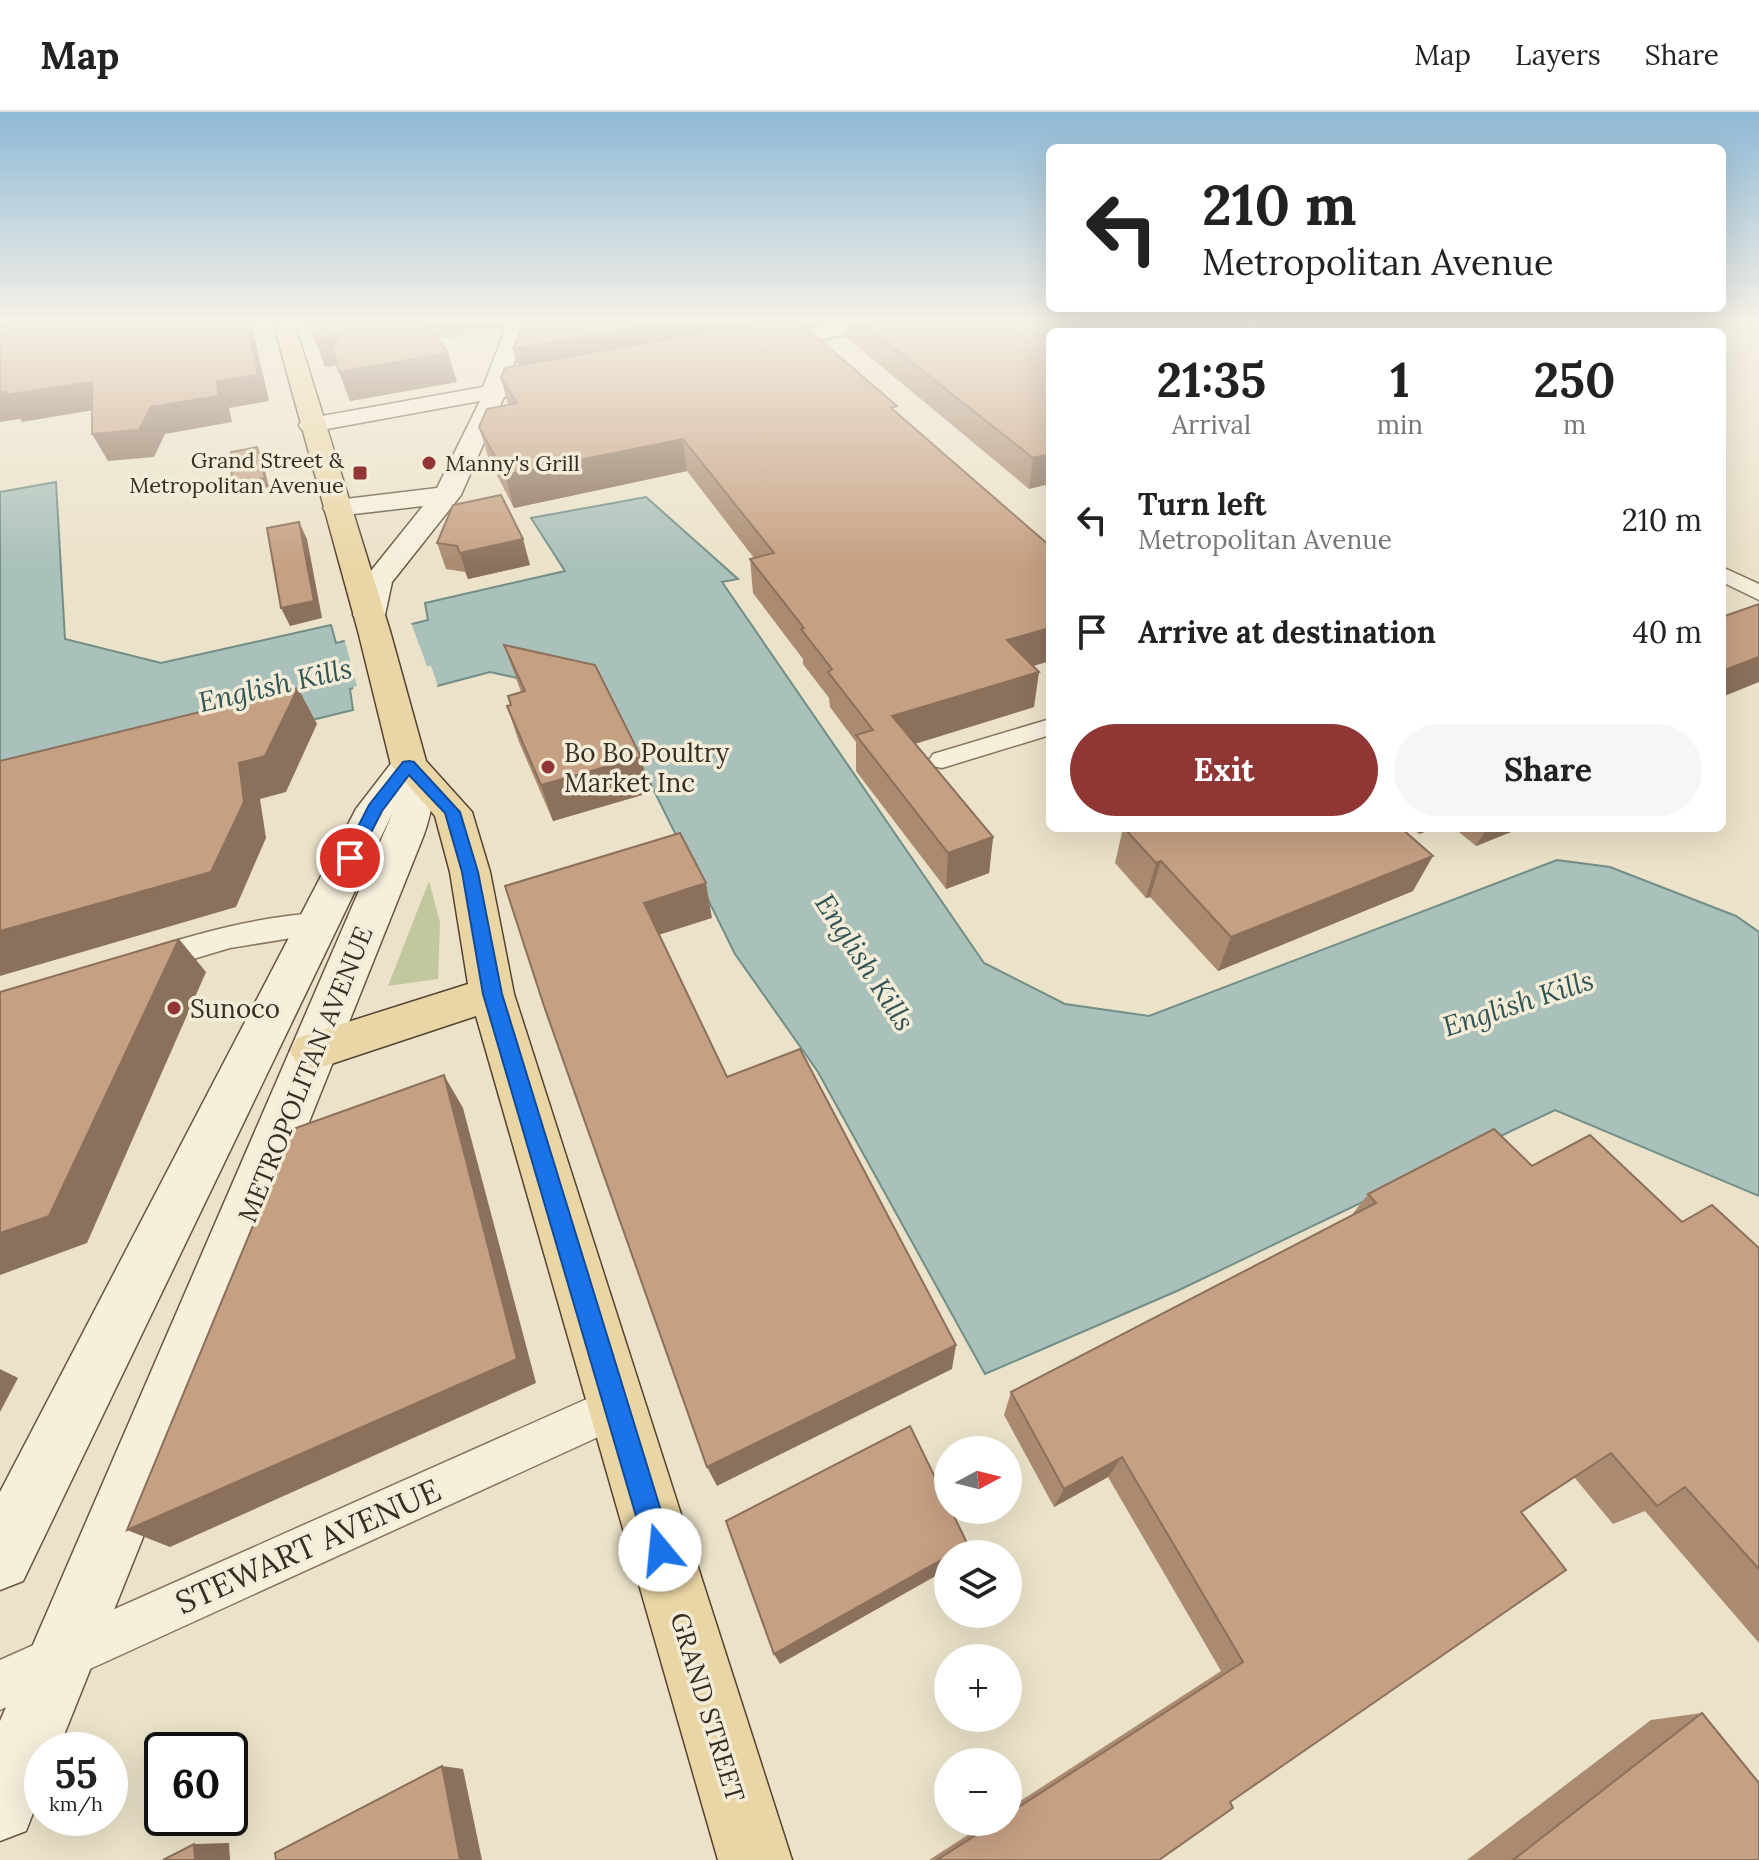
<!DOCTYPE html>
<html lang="en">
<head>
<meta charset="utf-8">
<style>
  :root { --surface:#fff; --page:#f6f6f6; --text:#222; --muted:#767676; --line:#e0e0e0; --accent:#903635 }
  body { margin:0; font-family:Lora,serif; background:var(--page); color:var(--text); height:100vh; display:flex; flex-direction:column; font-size:30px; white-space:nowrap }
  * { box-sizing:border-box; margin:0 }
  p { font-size:26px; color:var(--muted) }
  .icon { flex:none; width:44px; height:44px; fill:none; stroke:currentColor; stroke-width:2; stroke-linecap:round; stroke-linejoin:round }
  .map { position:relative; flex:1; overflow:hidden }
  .drawer { position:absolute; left:1046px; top:216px; width:680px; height:504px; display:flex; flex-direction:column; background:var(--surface); border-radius:12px; box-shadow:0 8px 32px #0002 }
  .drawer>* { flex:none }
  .top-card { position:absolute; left:1046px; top:32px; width:680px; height:168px; border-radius:12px; box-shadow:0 8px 32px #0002; background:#fff; color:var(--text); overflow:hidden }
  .needle { width:52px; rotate:83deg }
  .buttons { position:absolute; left:934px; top:1324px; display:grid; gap:16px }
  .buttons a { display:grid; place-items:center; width:88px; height:88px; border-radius:50%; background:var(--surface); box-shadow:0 8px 32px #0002; font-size:40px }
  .speed { position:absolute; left:24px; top:1620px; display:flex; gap:16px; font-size:40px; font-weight:700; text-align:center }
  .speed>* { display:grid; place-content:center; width:104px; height:104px; border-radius:50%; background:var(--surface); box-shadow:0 8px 32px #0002; line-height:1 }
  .speed small { font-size:20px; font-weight:400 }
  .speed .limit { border:4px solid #111; border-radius:12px; background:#fff; color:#111 }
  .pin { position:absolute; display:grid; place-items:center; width:68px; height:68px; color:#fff; margin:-34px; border:4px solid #fff; border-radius:50%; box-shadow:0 2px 8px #0007 }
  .me { position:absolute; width:88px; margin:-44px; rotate:343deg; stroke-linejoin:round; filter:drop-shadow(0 0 6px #0008) }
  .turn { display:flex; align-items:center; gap:28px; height:168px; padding:0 24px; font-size:36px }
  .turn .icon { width:104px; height:104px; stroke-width:2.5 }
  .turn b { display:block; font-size:56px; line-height:68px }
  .eta { display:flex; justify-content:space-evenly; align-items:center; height:136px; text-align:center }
  .eta b { font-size:48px; font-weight:800; line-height:56px }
  .primary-button { display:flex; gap:16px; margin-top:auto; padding:16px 24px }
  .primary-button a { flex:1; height:92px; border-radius:48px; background:var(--accent); color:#fff; font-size:32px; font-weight:800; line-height:92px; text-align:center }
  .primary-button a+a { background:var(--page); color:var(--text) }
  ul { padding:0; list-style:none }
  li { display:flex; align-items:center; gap:24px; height:112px; padding:0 24px }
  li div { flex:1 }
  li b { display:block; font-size:30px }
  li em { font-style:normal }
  header { display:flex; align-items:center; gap:48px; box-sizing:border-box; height:112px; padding:0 40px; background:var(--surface); border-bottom:2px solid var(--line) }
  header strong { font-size:38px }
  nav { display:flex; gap:44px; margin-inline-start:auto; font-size:28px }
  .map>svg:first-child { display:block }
</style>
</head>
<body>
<header>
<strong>Map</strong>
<nav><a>Map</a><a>Layers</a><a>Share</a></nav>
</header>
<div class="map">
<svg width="1759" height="1748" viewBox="0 0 1759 1748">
  <rect width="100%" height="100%" fill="#ebe2c9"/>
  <!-- green -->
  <path fill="#c2c89e" d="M429,769L440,810L438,867L388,874Z"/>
  <!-- water -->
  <path fill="#aac0ba" stroke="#718e87" stroke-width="2" d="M56,370L65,527L161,551L331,513L336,531L428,508L425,491L565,459L531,406L646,385L738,467L722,470L984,851L1065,892L1149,904L1557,748L1610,755L1736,804L1759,820V1084L1555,998L1177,1179L985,1262L818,960L735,842L608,586L490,560L437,574L428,556L350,577L353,598L0,684V380Z"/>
  <!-- pier -->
  <path fill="#ebe2c9" d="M410,508L427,554H431L438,574L433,576L426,561L354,580L353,575L357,574L344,526L340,525Z"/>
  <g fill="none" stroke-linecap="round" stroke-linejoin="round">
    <!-- street casing -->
    <g stroke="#86755f" stroke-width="3">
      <g id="street">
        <path d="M1239,210H1257L1273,220H1253Z"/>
        <path d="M1722,455L1759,472V488L1722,470Z"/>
        <path d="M1050,607V623L942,656L933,654L929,648L933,642Z"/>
        <path d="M318,801L329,804L333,812L329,820L230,836L146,861L135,857L130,849L135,841C195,822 255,805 318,801Z"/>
        <path d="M616,1274L631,1280L637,1295L631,1310L0,1598V1548Z"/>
      </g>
    </g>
    <!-- secondary casing -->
    <g stroke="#685642" stroke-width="3">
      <g id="secondary">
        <path d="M508,210H529L507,270L564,260L572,262L576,267L572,272L504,285L461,383L392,470L385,503L380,510L369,512L358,510L353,503L362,470L423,394L337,404L327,402L323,396L327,390L337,388L437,376L480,289L311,320L302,318L299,313L302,308L311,306L483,275Z"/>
        <path d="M847,210H892L881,216L754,240L743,233L754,226Z"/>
        <path d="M409,641L422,645C438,670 433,699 423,725L58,1638H42V1678L26,1719L0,1729V1609L393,700L23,1469L0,1478V1380L356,697L396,645Z"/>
      </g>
    </g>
    <!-- primary casing -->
    <g stroke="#544333" stroke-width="3">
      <path id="primary" d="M273,210H294L390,519L426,649L472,700L490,760L514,882L792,1748H718L476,904L313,958L297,952L290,939L297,926L468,872L450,760L435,704L391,653L358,519Z"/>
    </g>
    <!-- street -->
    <use href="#street" fill="#f6efdc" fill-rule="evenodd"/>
    <!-- secondary -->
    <use href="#secondary" fill="#f6efdc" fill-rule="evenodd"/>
    <!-- primary -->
    <use href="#primary" fill="#ead6a5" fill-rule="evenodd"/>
  </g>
  <!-- wall -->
  <g fill="#aa8a71">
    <path d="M309,210H505L502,216L466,217L463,225H437L457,270L350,289L337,253L325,255Z"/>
    <path d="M846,210H1116L1029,377L846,225Z"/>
    <path d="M518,254L897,300L1033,554L1034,595L915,632L993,725L989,761L946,777L856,659V630L830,595L829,586L803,552V547L753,481L750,447L754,446L687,359L514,396L489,348L479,315L508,293L501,266Z"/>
    <path d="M453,393L530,453L468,467L465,460L446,457L437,431Z"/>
    <path d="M504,533L641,645L649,681L553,709L519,630L507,594L511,593L521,580Z"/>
    <path d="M1123,716L1413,779L1218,859L1150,785L1146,786L1115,751Z"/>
    <path d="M1412,716H1435L1419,722Z"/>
    <path d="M1454,716H1521L1476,734Z"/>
    <path d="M1532,1054L1682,1110L1759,1136V1531L1645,1399L1613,1412L1574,1365L1521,1400L1230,1690L1159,1748H929L988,1710H1008V1697L1221,1559L1108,1365L1054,1395L1004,1303L1011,1280L1351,1104L1368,1082Z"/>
    <path d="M1702,1601L1759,1748H1467L1651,1608Z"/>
  </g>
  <!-- shaded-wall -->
  <g fill="#8b705c">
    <path d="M0,210H107L0,225Z"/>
    <path d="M246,210H251L269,289L229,296L232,310L165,322L154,345L108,349L92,322L151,295Z"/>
    <path d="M458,210H464L466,217L463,225Z"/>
    <path d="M672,210H783L521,266L513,237Z"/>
    <path d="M340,223L350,251L325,255L315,227Z"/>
    <path d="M448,241L457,270L350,289L339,260Z"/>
    <path d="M92,270L106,296L22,310L20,307L0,310V281Z"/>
    <path d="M683,327L687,359L514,396L505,363Z"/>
    <path d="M257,335L261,343L269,375L237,381L232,373Z"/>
    <path d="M1050,342V372L1029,377L1033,346Z"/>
    <path d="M299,410L307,427L322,506L290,514L281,496Z"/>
    <path d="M523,427L530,453L468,467L460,441Z"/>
    <path d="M1050,516V549L1003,563L1007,528Z"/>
    <path d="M1759,545V570L1722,585V559Z"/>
    <path d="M1039,560L1034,595L891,639L892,604Z"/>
    <path d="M298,576L317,612L286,680L260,687L266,726L236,795L0,864V819L239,651Z"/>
    <path d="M641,645L649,681L553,709L541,673Z"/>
    <path d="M1422,716H1435L1419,722Z"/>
    <path d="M1487,716H1521L1476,734Z"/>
    <path d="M993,725L989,761L946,777L948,741Z"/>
    <path d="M1433,744L1413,779L1218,859L1231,825Z"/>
    <path d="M1161,749L1150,785L1146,786L1156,751Z"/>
    <path d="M706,771L712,806L652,825L644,791Z"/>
    <path d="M179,827L206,860L87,1131L0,1163V1121Z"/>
    <path d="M444,963L463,996L536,1271L170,1435L127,1418Z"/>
    <path d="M956,1233L952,1257L717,1374L707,1355Z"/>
    <path d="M0,1257L18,1266L0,1300Z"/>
    <path d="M1122,1345L1108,1365L1054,1395L1064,1377Z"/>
    <path d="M968,1433L965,1442H951Z"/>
    <path d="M948,1444V1457L780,1552L774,1542Z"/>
    <path d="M442,1654L463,1657L482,1748H460Z"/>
    <path d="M229,1731L230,1748H195L194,1732Z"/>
  </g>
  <!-- building -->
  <g fill="#c6a083" stroke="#8b705c" stroke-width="2">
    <path d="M28,210H246L258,263L217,269L219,284L151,295L139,318L92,322V270L6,283V280L0,281V214Z"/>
    <path d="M309,210H425L448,241L339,260L333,236L340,223L315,227Z"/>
    <path d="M524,210H672L513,237Z"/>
    <path d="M768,210H799L897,294L891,296L1050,434V516L1007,528L1039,560L892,604L993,725L948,741L856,623L873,618L828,560L832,557L801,517L804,516L750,447L774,441L683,327L505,363L479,315L487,297L517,291L501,266L505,256Z"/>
    <path d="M861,210H1116L1130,219L1050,220V342L1033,346Z"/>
    <path d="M257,335L265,366L232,373L231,340Z"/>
    <path d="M501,383L523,427L460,441L457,434L437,431L453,393Z"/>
    <path d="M299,410L314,489L281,496L267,416Z"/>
    <path d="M1759,492V545L1722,559V505Z"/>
    <path d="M504,533L595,553L641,645L541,673L507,594L511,593L508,584L525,579Z"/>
    <path d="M298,576L265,644L239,651L244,690L211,760L0,819V649Z"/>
    <path d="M1124,716H1401L1433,744L1231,825L1161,749L1156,751Z"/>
    <path d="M680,721L706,771L644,791L727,965L800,937L956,1233L707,1355L544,894L505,774Z"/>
    <path d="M179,827L49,1104L0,1121V880Z"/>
    <path d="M444,963L517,1247L127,1418L293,1017Z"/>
    <path d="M1494,1017L1532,1054L1590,1023L1682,1110L1712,1093L1759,1136V1457L1685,1375L1657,1394L1611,1341L1521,1400L1566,1458L1230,1690L1233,1696L1159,1748H937L996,1710H1008V1702L1243,1550L1122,1345L1064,1377L1011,1280L1376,1091L1368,1082Z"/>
    <path d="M910,1314L948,1392V1398H951L968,1433L951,1442H948V1444L774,1542L726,1409Z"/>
    <path d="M1702,1601L1759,1671V1748H1513Z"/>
    <path d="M442,1654L460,1748H276L275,1741Z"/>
    <path d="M194,1732L195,1748H163Z"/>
  </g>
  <!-- sky -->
  <linearGradient id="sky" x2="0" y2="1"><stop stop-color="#8fb9d6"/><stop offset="0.46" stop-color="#f6f2e7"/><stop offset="1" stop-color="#f6f2e7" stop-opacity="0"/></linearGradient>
  <rect width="1759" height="454" fill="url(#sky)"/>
  <!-- route -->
  <path fill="#1a73e8" stroke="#114b97" stroke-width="2" d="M409,649L414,650L460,700L478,760L502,882L673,1438L669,1447L660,1451L650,1447L646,1438L483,882L462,760L445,701L409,663L382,699L356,750H344L342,746L369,693L403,650Z"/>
  <!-- markers -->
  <g fill="#903635" stroke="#f3ecd8" stroke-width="3">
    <circle cx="429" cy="351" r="8"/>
    <rect x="352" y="353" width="16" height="16" rx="4"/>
    <circle cx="548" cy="655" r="8"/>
    <circle cx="174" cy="896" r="8"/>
  </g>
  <g text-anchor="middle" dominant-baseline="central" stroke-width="7" stroke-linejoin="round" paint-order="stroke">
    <!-- far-poi labels -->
    <g font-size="22" fill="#382d22" stroke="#f3ecd8" text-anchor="end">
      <text x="344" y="348">Grand Street &amp;<tspan x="344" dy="25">Metropolitan Avenue</tspan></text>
      <text x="445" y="351" text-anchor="start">Manny's Grill</text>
    </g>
    <!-- poi labels -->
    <g font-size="26" fill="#382d22" stroke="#f3ecd8" text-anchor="start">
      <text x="564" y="640">Bo Bo Poultry<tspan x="564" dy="30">Market Inc</tspan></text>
      <text x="190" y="896">Sunoco</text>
    </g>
    <!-- street labels -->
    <g font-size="26" fill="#382d22" stroke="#f3ecd8">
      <text transform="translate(305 962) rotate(-68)">METROPOLITAN AVENUE</text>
      <text transform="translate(708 1595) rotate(73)">GRAND STREET</text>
    </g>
    <!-- water labels -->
    <g font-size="28" font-style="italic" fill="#325655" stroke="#f3ecd8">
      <text transform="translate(275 573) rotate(-13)">English Kills</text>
      <text transform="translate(865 850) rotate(57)">English Kills</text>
      <text transform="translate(1518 891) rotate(-18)">English Kills</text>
    </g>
    <!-- near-street labels -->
    <g font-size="32" fill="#382d22" stroke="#f3ecd8">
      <text transform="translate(308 1434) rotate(-24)">STEWART AVENUE</text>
    </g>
  </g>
</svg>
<div class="buttons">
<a><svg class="needle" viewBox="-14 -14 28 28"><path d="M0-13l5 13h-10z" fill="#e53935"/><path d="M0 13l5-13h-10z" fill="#767676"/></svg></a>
<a><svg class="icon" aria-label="layers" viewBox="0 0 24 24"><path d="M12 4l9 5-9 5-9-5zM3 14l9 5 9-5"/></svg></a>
<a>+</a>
<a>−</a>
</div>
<div class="speed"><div>55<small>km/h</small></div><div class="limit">60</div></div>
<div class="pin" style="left:350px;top:746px;background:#d93025"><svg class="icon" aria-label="arrive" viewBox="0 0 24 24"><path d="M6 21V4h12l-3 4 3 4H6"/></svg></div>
<svg class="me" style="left:660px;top:1438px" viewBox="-20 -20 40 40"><circle r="19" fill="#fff"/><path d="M0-13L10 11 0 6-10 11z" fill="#1a73e8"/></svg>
<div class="top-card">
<div class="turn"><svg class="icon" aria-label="left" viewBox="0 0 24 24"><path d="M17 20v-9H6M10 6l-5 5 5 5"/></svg><div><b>210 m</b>Metropolitan Avenue</div></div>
</div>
<section class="drawer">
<div class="eta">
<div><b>21:35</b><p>Arrival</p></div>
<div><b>1</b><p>min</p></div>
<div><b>250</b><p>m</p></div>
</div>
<ul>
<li><svg class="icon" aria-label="left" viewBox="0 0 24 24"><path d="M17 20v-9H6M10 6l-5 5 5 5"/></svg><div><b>Turn left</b><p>Metropolitan Avenue</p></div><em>210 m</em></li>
<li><svg class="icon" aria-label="arrive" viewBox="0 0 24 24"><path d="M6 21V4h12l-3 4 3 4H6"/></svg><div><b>Arrive at destination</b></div><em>40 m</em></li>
</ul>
<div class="primary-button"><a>Exit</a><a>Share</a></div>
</section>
</div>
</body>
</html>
